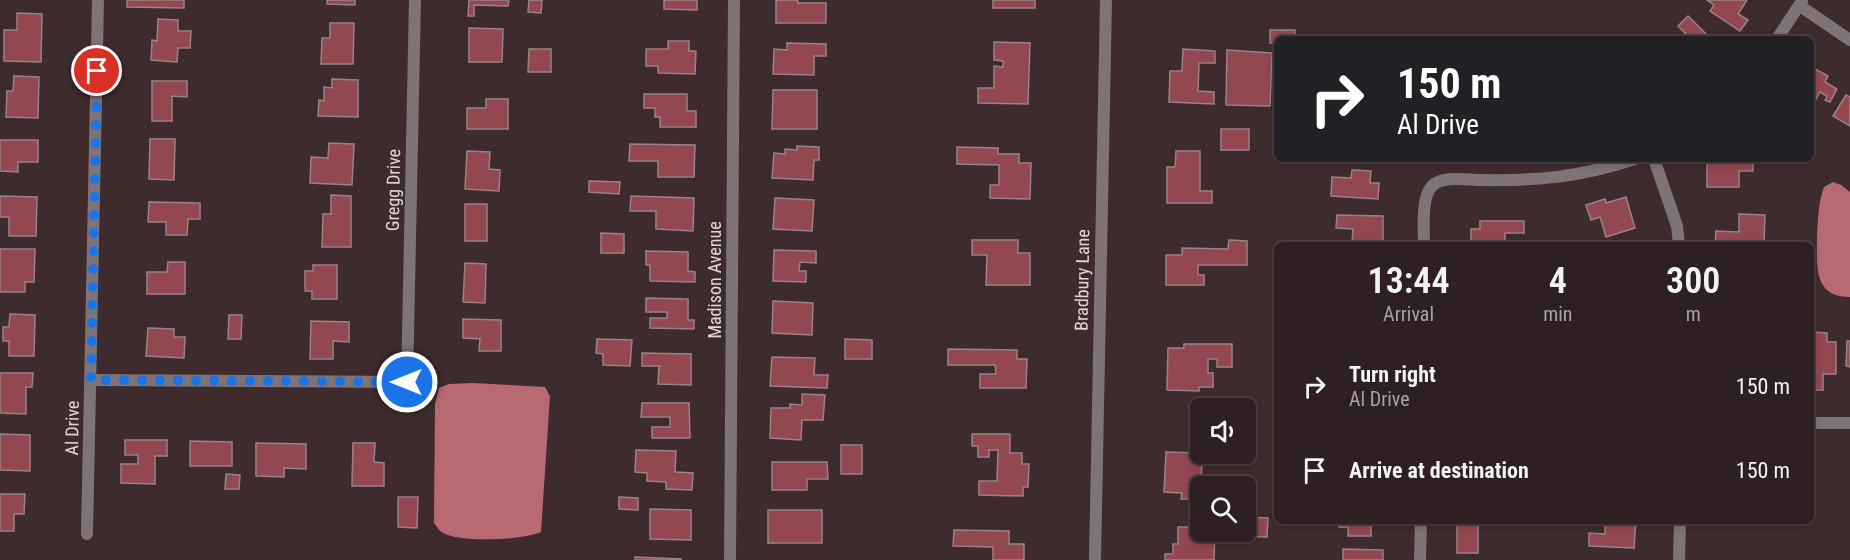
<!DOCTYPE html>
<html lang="en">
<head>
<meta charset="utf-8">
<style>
  :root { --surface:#2e2022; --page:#3a2d2f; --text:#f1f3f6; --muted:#a7a3a5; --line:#493e40 }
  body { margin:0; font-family:"Roboto Condensed",sans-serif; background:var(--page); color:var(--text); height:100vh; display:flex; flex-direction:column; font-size:22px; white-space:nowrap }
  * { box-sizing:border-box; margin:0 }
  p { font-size:20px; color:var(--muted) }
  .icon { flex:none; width:33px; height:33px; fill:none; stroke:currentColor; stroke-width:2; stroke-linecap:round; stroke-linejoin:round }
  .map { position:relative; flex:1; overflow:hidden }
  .details { position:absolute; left:1274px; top:242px; width:540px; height:282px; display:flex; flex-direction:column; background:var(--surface); border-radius:9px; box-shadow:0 3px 9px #0003,0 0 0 2px var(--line) }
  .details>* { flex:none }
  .banner { position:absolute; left:1274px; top:36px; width:540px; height:126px; border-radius:9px; box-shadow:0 3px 9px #0003,0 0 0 2px var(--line); background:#202124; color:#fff; overflow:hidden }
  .buttons { position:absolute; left:1190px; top:398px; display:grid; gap:12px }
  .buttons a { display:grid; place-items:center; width:66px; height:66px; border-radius:9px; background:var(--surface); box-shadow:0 3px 9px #0003,0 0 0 2px var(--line); font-size:30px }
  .pin { position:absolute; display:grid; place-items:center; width:51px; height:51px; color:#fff; margin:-26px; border:3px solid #fff; border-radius:50%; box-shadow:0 2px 6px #0007 }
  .me { position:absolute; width:66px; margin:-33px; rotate:270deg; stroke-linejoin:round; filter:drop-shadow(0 0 4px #0008) }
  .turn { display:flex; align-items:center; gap:21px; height:126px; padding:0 24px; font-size:27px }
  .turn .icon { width:78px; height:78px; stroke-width:2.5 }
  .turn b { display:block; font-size:42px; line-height:51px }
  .eta { display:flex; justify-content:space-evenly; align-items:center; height:102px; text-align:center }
  .eta b { font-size:36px; font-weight:600; line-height:42px }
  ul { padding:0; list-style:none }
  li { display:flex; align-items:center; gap:18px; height:84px; padding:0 24px }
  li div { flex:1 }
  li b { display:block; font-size:22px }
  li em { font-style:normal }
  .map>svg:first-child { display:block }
</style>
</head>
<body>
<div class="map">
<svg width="1850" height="560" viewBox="0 0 1850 560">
  <rect width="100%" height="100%" fill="#3e2b2d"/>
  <!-- water -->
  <g fill="#b96971">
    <path d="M1833,182L1841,185L1850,192V297C1813,297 1817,266 1817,238C1818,220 1818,204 1824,187Z"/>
    <path d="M473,383L545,387L550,396L541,532C524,540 460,543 443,533C439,531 437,526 434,523L435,404L439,388L449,384Z"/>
  </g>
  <!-- building -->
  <g fill="#934750" stroke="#998384" stroke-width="1.5">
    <path d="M127,0H184V8L127,7Z"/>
    <path d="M327,0H355V5L327,4Z"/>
    <path d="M469,0H509L508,6L474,5V16H468Z"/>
    <path d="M529,0H542L541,13L528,12Z"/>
    <path d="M664,0H697V10L664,9Z"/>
    <path d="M776,0H798V3H826V23H776Z"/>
    <rect x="993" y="0" width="42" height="8"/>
    <path d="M1707,0H1747L1738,14L1748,20L1740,31L1710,11L1714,5Z"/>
    <path d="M17,13L42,14L41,62L4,61V30H17Z"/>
    <path d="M1688,16L1711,39H1691L1678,26Z"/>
    <path d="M158,19L178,20V31H191L190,48H178L177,62L151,60L152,40L157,41Z"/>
    <path d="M330,23H354L353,64H321L322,38H330Z"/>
    <path d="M469,28L503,29L502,62H469Z"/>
    <path d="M1270,30H1295V39H1276V43H1270Z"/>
    <path d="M668,41H689V51H696L695,74L658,73V66H646V49H668Z"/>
    <path d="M994,42L1030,43L1028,104L978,103V88H994V66L1003,67V61L994,60Z"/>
    <path d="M787,43L826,44V56H814V75L773,74L774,49L787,50Z"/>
    <path d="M529,49H551V72H528Z"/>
    <path d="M1183,49L1215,51V63H1199L1198,91L1214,92V104L1169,102L1170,71H1182Z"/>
    <path d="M1227,50L1272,53L1270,106L1226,105Z"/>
    <path d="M1810,66L1828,76L1825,82L1837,89L1830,102L1825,100L1827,96L1820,92L1815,101L1810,98Z"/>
    <path d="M14,76L39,77L38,118L6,117L7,91H13Z"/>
    <path d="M332,79L358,80V117L318,116L319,100L324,101V87L332,88Z"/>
    <path d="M152,81H187V97L172,96V121H152Z"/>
    <path d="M773,90H817V129H772Z"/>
    <path d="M644,94H687V111H696V127H660V117H655V108H644Z"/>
    <path d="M1846,95L1850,97V126L1833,116Z"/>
    <path d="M486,99H508V129H467V108H486Z"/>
    <rect x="1221" y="129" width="28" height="21"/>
    <path d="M150,139H175L174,180L149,179Z"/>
    <path d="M0,140H38V162H18V172L0,171Z"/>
    <path d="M329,143L354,144L352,185L310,183L311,157L328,158Z"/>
    <path d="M630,144L695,145L694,177H658V161H629Z"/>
    <path d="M797,146L819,147V160H814L813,180L772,178L774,153L785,154V149L797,150Z"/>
    <path d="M957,147L998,148V154H1019V163H1031L1030,199L990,198V185H999V165L957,164Z"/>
    <path d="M467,151L490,152L489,169L500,170L499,191L465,189Z"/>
    <path d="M1176,151H1200V191H1212V203H1167V167H1175Z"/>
    <path d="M1707,159H1753V171H1739V187H1707Z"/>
    <path d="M1352,170L1371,171L1370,183H1379L1378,199L1331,196L1332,177L1351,178Z"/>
    <path d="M589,181L620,182L619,194L589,192Z"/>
    <path d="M331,195L351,196V247H322L323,214H331Z"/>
    <path d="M0,196L37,197L36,236H9V217H0Z"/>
    <path d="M631,196L694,198L693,231L656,229V211H630Z"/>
    <path d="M1626,197L1635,228L1606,237L1600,217L1591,220L1586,205L1605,199L1606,203Z"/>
    <path d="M775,198L814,200L812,231L773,229Z"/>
    <path d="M149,202L200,203V219H188L187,235H166V222H148Z"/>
    <rect x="465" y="204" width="22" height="37"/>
    <path d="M1739,214L1765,215L1764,244H1715L1716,231L1739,232Z"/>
    <path d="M1337,215L1383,216V244H1352L1353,229L1336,228Z"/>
    <path d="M1480,221H1524V233H1505V244H1471V229H1480Z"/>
    <path d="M601,233L624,234V253H601Z"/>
    <path d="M972,240H1018V253H1030V285H986L987,255H972Z"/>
    <path d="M1229,240L1247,241V265H1198V275H1204V285H1166V255H1182V248L1228,249Z"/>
    <path d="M0,249H35L34,282H25V292H0Z"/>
    <path d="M774,250L816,251V263L800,262L799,271H806V282L773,281Z"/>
    <path d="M646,251L688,252V271L695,272V282L650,281V265H646Z"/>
    <path d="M168,262H185V294H147V272H167Z"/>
    <path d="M465,263L486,264L485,303L463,302Z"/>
    <path d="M313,265H337V299H312V291H305V271H313Z"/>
    <path d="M646,298L688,299V320H694V329L650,328V318H667V312H646Z"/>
    <path d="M773,301L813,303L812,335L772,333Z"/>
    <path d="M10,314L35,315L34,356H9V341H3V327H9Z"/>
    <path d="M229,315H242L241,339H228Z"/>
    <path d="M463,319L501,320V351H479L480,339L463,338Z"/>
    <path d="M311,321L349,322V342L333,341V359H310Z"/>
    <path d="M148,328L174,329V337H185L184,358L146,356Z"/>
    <path d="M1810,332L1827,333V342H1836V374H1823V390H1810Z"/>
    <path d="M597,339L632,340L630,366L603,365V354L596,353Z"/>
    <path d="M845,339L872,340V359H845Z"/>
    <path d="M1847,341H1850V367L1846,366Z"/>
    <path d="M1184,344H1232V367H1217V359H1208V373H1213V387H1199V391L1167,390L1168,348H1184Z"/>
    <path d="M948,349L1017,350V359H1027L1026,388H980V374H996L995,365H948Z"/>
    <path d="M642,353L691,354V385L658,384L659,366H642Z"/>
    <path d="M772,357L815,358L814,375H828L827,388L770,386Z"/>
    <path d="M0,373H33L32,387H26V414L0,413Z"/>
    <path d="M802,394L825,395L823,420H802L801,440L770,438L771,408H790V404L802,405Z"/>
    <path d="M642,403H689L690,438H652V427H670V417H641Z"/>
    <path d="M0,434L30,435V471L0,470Z"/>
    <path d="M972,434H1010V453H1022V464H1029L1028,487H1023V496L979,495V481H997L998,450H989V457H978V446H972Z"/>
    <path d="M125,440H167V456H155V484L121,483V464H138V455H125Z"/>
    <path d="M190,441L232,442V466H190Z"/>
    <path d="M1200,441V453H1224L1223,464L1202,463L1200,499H1181L1182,493L1164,492L1166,452L1199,453Z"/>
    <path d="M256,443L306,444V469L284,468V477L256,476Z"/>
    <path d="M353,443H375L374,462L384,463V486H352Z"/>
    <rect x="841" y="445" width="21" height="29"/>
    <path d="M636,450L676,451L675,472L693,473L692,490L666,489V482L647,481V473L635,472Z"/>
    <path d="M772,462H827L828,479H807V490H772Z"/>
    <path d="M226,474L240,475L239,489H225Z"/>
    <path d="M0,494H25L24,514H14V531H0Z"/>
    <path d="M398,497H418L417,528L398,527Z"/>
    <path d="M619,497L638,498V510L619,509Z"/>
    <path d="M650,509L691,510V540L650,539Z"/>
    <rect x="768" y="510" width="54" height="33"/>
    <path d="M1245,517L1268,518L1267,537L1230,536L1231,531H1245Z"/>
    <path d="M1339,520H1371V536H1348V527H1339Z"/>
    <rect x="1457" y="520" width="21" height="33"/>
    <path d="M1596,520H1636L1634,548L1589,546V533L1605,534V524L1596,523Z"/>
    <path d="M1178,527H1200V531H1215L1214,560H1165V554H1173V544H1178Z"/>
    <path d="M954,530L1009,531V544H1024V560H993V547L953,546Z"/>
    <path d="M1343,549L1383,550V560H1343Z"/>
    <path d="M635,557L681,559V560H635Z"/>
  </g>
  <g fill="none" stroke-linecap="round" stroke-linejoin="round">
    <!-- minor -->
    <g stroke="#7e7475" stroke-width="12">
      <path d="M1800,6L1850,40"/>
      <path d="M1777,39L1802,1"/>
      <path d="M1654,159L1677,226L1679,244"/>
      <path d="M1424,244C1424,230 1421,197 1432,186C1443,175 1467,180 1481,180C1538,181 1580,177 1635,159"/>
      <path d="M91,380L407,382L415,0"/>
      <path d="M1810,423H1850"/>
      <path d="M87,534L98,0"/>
      <path d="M730,560L734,0"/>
      <path d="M1095,560L1106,0"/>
      <path d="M1420,560L1421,520"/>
      <path d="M1679,560L1680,520"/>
    </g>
  </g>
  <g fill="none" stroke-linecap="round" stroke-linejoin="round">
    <!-- route -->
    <path stroke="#1a73e8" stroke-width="10" stroke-dasharray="0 18" d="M97,71L91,380L407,382"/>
  </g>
  <g text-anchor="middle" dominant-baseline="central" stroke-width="4.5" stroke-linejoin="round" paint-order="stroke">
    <!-- street labels -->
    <g font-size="18" fill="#e3d6d7" stroke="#3e2b2d">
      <text transform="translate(393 190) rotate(-89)">Gregg Drive</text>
      <text transform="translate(714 280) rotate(-90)">Madison Avenue</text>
      <text transform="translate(1082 280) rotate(-89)">Bradbury Lane</text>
      <text transform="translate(72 428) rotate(-89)">Al Drive</text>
    </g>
  </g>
</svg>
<div class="buttons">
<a><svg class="icon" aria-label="sound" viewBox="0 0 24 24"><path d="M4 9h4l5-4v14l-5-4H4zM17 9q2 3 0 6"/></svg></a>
<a><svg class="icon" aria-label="search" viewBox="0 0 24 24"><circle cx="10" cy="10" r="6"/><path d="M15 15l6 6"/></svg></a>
</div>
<div class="pin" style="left:97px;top:71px;background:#d93025"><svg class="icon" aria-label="arrive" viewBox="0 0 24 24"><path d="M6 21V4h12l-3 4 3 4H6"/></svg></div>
<svg class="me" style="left:407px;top:382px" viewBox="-20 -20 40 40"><circle r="17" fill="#1a73e8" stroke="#fff" stroke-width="3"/><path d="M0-11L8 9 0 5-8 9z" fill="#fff"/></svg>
<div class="banner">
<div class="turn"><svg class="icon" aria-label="right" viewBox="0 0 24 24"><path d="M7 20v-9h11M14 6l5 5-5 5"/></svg><div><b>150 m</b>Al Drive</div></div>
</div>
<section class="details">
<div class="eta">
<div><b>13:44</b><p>Arrival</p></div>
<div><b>4</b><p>min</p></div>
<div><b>300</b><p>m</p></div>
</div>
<ul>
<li><svg class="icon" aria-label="right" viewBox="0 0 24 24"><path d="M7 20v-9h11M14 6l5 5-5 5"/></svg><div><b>Turn right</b><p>Al Drive</p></div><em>150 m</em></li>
<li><svg class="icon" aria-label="arrive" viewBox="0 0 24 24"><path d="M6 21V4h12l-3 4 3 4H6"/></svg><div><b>Arrive at destination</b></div><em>150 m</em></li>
</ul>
</section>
</div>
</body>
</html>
